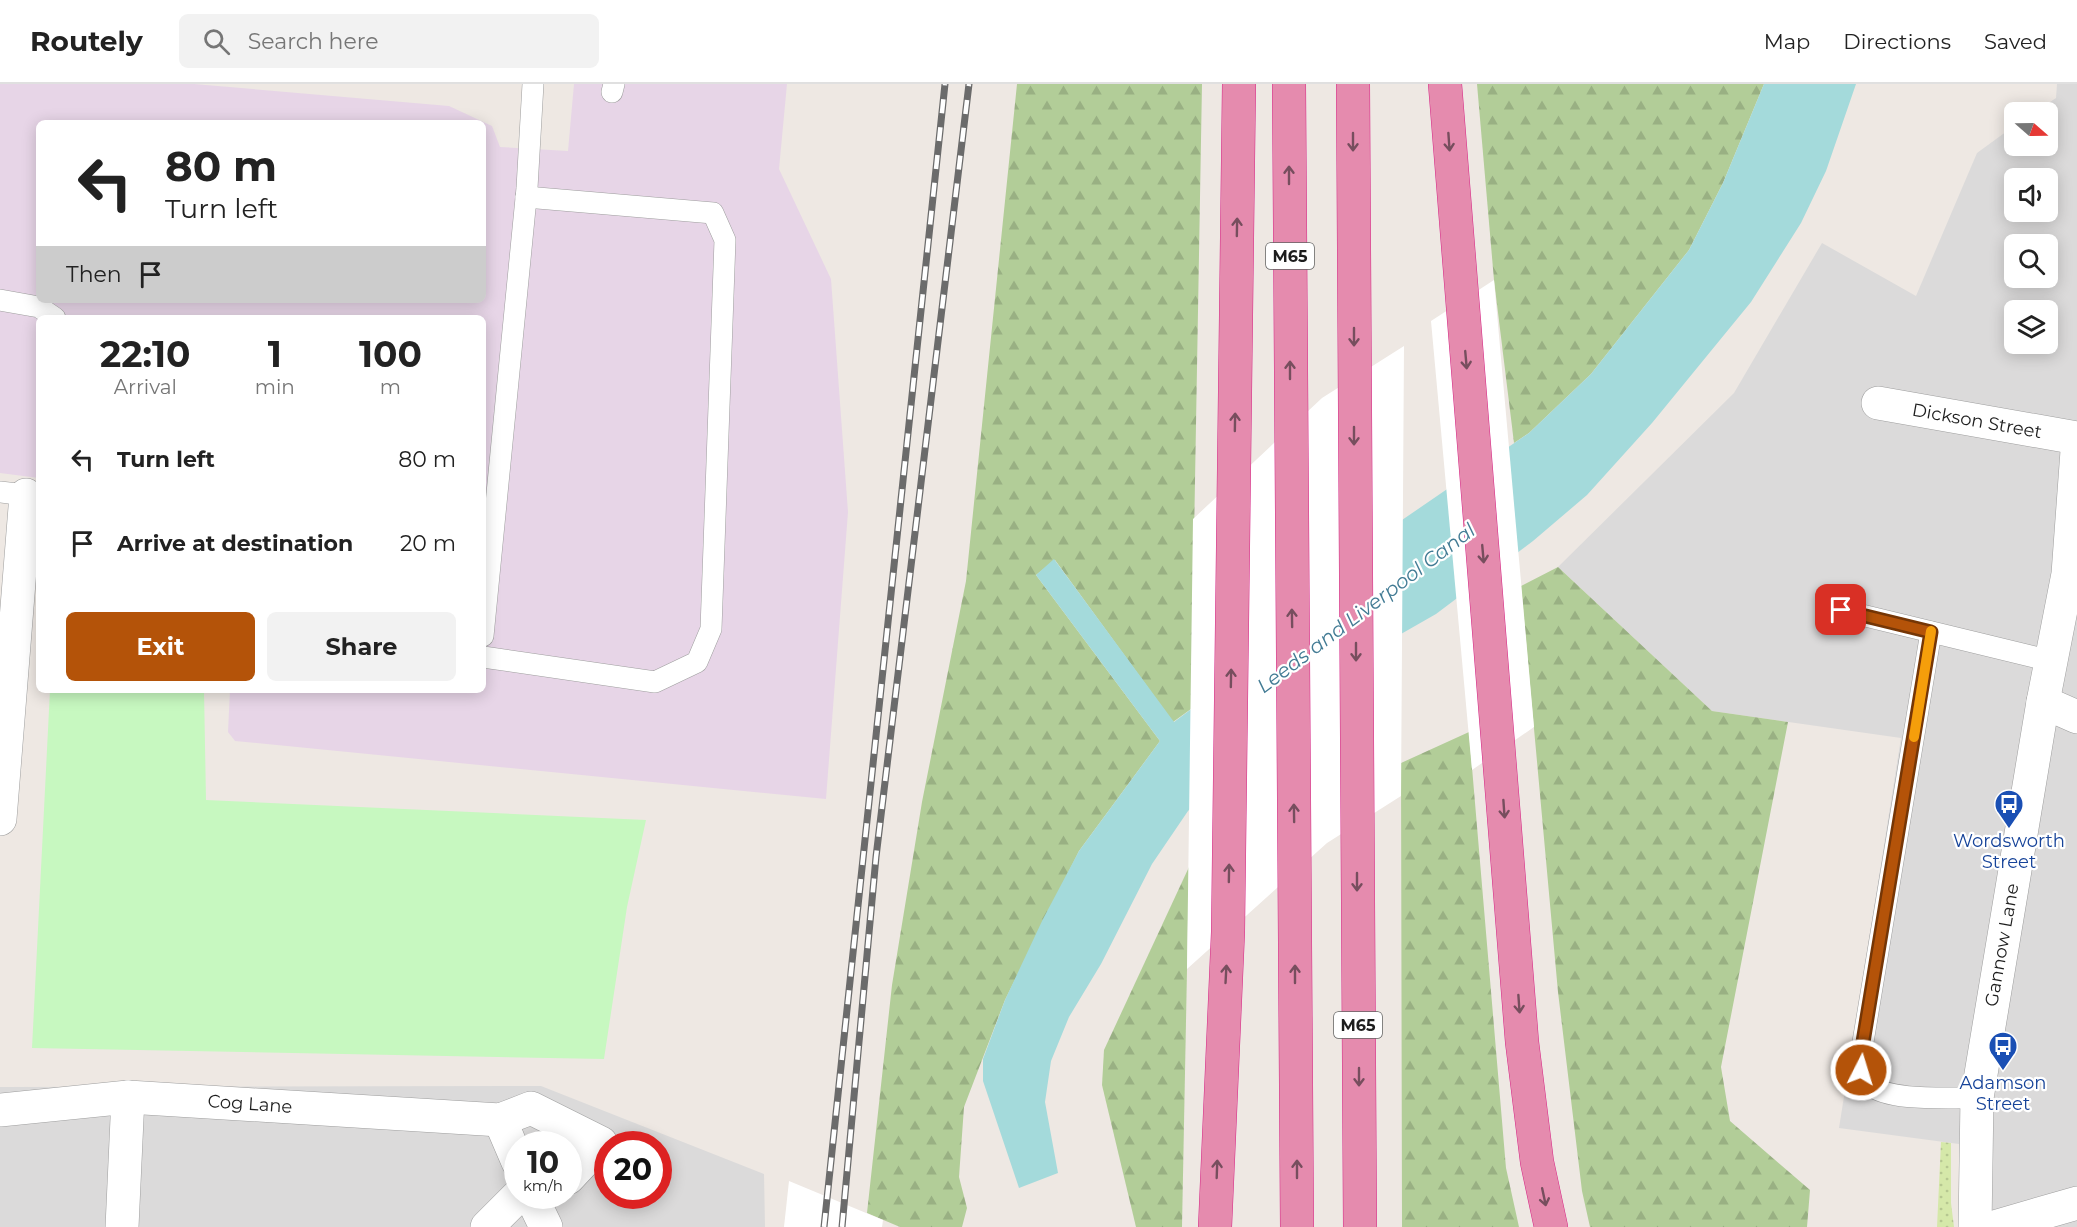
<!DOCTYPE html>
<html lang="en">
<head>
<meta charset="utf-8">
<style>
  :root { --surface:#fff; --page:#f2f2f2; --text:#222; --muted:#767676; --line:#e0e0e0; --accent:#b45309 }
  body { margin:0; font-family:Montserrat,sans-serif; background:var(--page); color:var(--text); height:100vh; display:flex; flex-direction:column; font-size:22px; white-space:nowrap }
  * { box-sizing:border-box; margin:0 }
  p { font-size:20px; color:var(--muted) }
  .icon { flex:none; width:33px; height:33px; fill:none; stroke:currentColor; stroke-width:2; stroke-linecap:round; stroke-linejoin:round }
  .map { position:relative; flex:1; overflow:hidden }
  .drawer { position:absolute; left:36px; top:231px; width:450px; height:378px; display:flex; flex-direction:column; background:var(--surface); border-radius:9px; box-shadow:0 3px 15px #0003 }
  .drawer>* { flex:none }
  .guide { position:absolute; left:36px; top:36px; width:450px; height:183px; border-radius:9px; box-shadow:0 3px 15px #0003; background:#fff; color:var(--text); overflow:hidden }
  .needle { width:39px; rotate:110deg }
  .fabs { position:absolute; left:2004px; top:18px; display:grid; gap:12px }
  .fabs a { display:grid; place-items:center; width:54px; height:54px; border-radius:9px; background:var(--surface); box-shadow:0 3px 15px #0003; font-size:30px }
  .speed { position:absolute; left:504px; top:1047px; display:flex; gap:12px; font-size:30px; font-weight:700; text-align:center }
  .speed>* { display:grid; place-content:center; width:78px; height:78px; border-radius:50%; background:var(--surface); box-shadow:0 3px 15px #0003; line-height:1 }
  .speed small { font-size:15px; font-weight:400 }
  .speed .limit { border:9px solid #d22; background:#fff; color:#111 }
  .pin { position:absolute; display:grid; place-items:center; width:51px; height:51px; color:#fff; margin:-26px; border-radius:12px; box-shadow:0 3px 9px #0006 }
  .me { position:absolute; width:66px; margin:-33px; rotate:5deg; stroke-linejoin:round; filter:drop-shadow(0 0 4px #0008) }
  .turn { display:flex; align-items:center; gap:21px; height:126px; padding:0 30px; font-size:27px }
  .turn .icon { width:78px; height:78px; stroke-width:2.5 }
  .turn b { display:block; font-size:42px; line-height:51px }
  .then { display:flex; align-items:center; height:57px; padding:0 30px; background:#0003; gap:12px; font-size:22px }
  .eta { display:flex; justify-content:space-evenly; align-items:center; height:102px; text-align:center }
  .eta b { font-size:36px; font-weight:700; line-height:42px }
  .action { display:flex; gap:12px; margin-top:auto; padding:12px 30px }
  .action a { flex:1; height:69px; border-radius:9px; background:var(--accent); color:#fff; font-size:24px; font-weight:700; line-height:69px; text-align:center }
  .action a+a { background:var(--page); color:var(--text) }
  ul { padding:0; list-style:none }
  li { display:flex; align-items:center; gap:18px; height:84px; padding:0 30px }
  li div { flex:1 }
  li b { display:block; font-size:22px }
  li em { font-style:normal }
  header { display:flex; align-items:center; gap:36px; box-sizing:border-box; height:84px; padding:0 30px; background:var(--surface); border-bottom:2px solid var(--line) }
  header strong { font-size:28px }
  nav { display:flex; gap:33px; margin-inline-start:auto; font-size:21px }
  .search { width:420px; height:54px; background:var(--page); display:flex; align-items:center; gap:15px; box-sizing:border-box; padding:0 21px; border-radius:9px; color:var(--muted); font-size:22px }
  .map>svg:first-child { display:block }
</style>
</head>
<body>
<header>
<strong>Routely</strong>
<div class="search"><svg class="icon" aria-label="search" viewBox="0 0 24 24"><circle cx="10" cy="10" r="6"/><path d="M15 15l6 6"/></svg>Search here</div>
<nav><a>Map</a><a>Directions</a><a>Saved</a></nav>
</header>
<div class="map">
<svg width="2077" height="1143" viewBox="0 0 2077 1143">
  <defs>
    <pattern id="grass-dots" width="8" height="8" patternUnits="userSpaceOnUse" patternTransform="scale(1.5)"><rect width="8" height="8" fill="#d5e8a9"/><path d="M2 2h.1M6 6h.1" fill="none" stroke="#b6c791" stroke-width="1.8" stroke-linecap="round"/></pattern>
    <pattern id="forest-firs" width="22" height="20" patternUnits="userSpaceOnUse" patternTransform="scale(1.5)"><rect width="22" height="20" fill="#b2cd98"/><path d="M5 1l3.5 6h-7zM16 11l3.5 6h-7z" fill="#99b083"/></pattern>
  </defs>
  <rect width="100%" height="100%" fill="#eee8e3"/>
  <!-- residential -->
  <g fill="#dbdada" fill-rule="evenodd">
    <path d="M2057,0H2077V1143H1963L1959,1060L1839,1044L1901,654L1712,627L1558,483L1734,309L1822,159L1916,212L1977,69L2014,42V62H2048V28H2035L2056,14ZM2014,94H2048V128H2014ZM2014,160H2048V194H2014ZM2014,226H2048V260H2014Z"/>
    <path d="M541,1002L764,1090L765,1143H0V1003ZM518,1060H568V1112H518ZM608,1060H658V1112H608Z"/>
  </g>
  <!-- industrial -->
  <path fill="#e7d5e7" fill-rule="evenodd" d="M0,0H194L449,22L492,42L500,63L568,67L574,0H787L779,85L831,195L848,428L826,715L235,657L228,648L230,606H483V234H39V394L0,389ZM39,39H483V216H39Z"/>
  <!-- grass -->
  <path fill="url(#grass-dots)" d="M1941,1058L1951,1059V1119L1954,1143H1937Z"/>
  <!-- forest -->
  <g fill="url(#forest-firs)">
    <path d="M1017,0H1202L1191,625L1173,638L1055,476L1036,491L1160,657L1079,767L1005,916L964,1023L959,1093L967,1124L962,1143H900L867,1129L892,901L922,718L966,497Z"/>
    <path d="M1477,0H1764L1723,99L1689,166L1591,290L1529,349L1514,359L1494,196Z"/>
    <path d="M1558,483L1712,627L1788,638L1721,983L1730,1037L1810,1106L1807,1143H1590L1582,1107L1558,908L1521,502Z"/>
    <path d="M1469,648L1506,1084L1519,1143H1402L1401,679Z"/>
    <path d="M1189,783L1182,1143H1136L1102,1001L1104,966Z"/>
  </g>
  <!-- park -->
  <path fill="#c7f8c0" d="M50,606H204L206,716L646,736L627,823L604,975L32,964Z"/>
  <!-- water -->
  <path fill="#a4dadb" d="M1764,0H1856L1826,87L1801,139L1751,218L1652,339L1587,411L1533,457L1436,530L1331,590L1235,679L1188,727L1152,780L1101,880L1069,933L1051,977L1045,1018L1058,1089L1019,1104L983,997V975L1005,916L1043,835L1079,767L1160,657L1036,491L1054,475L1174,638L1194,623L1313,497L1529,349L1591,290L1689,166L1723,99Z"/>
  <!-- pier -->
  <g fill="#fff">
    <path d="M1494,196L1534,643L1472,686L1431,237Z"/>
    <path d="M1404,262L1401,712L1327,759L1187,885L1193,435L1322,314Z"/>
    <path d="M789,1097L883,1136L882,1143H784Z"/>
  </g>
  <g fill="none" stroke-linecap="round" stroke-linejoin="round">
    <!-- lane casing -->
    <g stroke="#9e9e9e" stroke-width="22">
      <g id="lane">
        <path d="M612,8L614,0"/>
        <path d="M0,216L39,223L55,234"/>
        <path d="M0,408L26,411"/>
        <path d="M1841,526L2051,577"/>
        <path d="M1931,548L1861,970C1861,981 1861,993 1870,1001C1890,1018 1950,1013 1977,1014"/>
        <path d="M483,552L527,104L533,0"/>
        <path d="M483,573L655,598L697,578L711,545L725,156L713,129L526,113"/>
      </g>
    </g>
    <!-- street casing -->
    <g stroke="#9e9e9e" stroke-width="34">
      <g id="street">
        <path d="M1878,319L2077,354"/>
        <path d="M2043,618L2077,633"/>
        <path d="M0,735L26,411"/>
        <path d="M0,1026L128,1013L500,1036L531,1024L601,1059L568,1094"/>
        <path d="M500,1036L518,1078"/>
        <path d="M531,1112L546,1143"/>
        <path d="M122,1143L128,1013"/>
        <path d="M487,1143L518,1112"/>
        <path d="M1975,1143L1977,1014L2043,618L2068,490L2077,367"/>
        <path d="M1994,1143L2077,1119"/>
      </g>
    </g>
    <!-- highway casing -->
    <g stroke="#d62686" stroke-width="34">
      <g id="highway">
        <path d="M1289,0L1297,1143"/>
        <path d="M1353,0L1360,1143"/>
        <path d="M1445,0L1522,958L1537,1078L1551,1143"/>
        <path d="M1215,1143L1228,848L1239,0"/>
      </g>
    </g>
    <!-- lane -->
    <use href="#lane" stroke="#fff" stroke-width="21"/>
    <!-- street -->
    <use href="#street" stroke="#fff" stroke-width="33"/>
    <!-- highway -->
    <use href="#highway" stroke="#e58bae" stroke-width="33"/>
    <!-- rail casing -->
    <g stroke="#6b6b6b" stroke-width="7">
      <g id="rail">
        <path d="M824,1143L945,0"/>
        <path d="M842,1143L876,773L969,0"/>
      </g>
    </g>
    <!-- rail -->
    <use href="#rail" stroke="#fff" stroke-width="4.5" stroke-dasharray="14" stroke-linecap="butt"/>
  </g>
  <!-- one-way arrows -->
  <defs><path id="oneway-shaft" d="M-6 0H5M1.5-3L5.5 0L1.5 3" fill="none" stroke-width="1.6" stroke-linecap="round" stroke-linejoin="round" transform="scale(1.5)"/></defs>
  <g stroke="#774e5e">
    <use href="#oneway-shaft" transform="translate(1353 58) rotate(90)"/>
    <use href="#oneway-shaft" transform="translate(1449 58) rotate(86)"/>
    <use href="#oneway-shaft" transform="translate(1289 91) rotate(-90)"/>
    <use href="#oneway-shaft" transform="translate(1237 143) rotate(-89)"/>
    <use href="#oneway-shaft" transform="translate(1354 253) rotate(90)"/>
    <use href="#oneway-shaft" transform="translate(1466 276) rotate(85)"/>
    <use href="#oneway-shaft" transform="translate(1290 286) rotate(-90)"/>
    <use href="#oneway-shaft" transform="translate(1235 338) rotate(-89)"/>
    <use href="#oneway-shaft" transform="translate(1354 352) rotate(90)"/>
    <use href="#oneway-shaft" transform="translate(1483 470) rotate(85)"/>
    <use href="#oneway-shaft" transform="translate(1292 534) rotate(-91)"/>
    <use href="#oneway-shaft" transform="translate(1356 568) rotate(90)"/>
    <use href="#oneway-shaft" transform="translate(1231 594) rotate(-89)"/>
    <use href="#oneway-shaft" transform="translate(1504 725) rotate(86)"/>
    <use href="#oneway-shaft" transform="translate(1294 729) rotate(-91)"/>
    <use href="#oneway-shaft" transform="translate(1229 789) rotate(-89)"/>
    <use href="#oneway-shaft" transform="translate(1357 798) rotate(90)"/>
    <use href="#oneway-shaft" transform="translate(1226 890) rotate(-87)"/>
    <use href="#oneway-shaft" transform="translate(1295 890) rotate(-90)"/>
    <use href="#oneway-shaft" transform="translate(1519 920) rotate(86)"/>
    <use href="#oneway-shaft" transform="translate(1359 993) rotate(90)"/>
    <use href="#oneway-shaft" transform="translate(1217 1085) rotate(-88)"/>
    <use href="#oneway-shaft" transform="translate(1297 1085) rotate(-90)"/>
    <use href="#oneway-shaft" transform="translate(1544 1113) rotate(78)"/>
  </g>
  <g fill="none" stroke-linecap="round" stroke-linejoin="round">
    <!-- route casing -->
    <g stroke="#753606" stroke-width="15">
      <path id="route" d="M1841,526L1931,548L1861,970V986"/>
    </g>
    <!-- route -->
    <use href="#route" stroke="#b45309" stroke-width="10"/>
    <!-- slow -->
    <path stroke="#f59e0b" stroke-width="10" d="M1914,653L1931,547"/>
  </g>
  <!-- icons -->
  <defs>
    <g id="bus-pin" transform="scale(1.5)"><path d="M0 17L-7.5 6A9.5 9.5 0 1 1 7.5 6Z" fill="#1a4fb4" stroke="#fff"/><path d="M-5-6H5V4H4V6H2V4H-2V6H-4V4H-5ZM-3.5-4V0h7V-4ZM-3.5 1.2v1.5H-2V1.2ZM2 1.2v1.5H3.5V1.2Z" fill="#fff"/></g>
  </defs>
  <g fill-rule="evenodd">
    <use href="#bus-pin" x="2009" y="720"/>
    <use href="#bus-pin" x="2003" y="962"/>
  </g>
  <g text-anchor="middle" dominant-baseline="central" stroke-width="4.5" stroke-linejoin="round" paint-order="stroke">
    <!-- shield labels -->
    <g fill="#fff" stroke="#616161" stroke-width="1.5">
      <rect x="1266" y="159" width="48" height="26" rx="4.5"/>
      <rect x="1334" y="928" width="48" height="26" rx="4.5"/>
    </g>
    <g font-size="16" font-weight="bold" fill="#1d1d1d">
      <text x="1290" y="172">M65</text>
      <text x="1358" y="941">M65</text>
    </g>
    <!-- street labels -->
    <g font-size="18" fill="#1d1d1d" stroke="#fff">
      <text transform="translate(1977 337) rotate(10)">Dickson Street</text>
      <text transform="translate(2002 861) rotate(-80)">Gannow Lane</text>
      <text transform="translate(250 1020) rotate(4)">Cog Lane</text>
    </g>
    <!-- transit labels -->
    <g font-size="18" fill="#164399" stroke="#fff">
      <text x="2009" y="757">Wordsworth<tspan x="2009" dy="21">Street</tspan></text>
      <text x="2003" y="999">Adamson<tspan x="2003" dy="21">Street</tspan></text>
    </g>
    <!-- water labels -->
    <g font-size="20" font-style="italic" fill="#427b94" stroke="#fff">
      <text transform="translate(1366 524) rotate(-37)">Leeds and Liverpool Canal</text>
    </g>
  </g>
</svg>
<div class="fabs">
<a><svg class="needle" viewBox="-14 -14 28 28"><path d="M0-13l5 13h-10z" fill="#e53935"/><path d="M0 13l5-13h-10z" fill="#767676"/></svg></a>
<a><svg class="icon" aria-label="sound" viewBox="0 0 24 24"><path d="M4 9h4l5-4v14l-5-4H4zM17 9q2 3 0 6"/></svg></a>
<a><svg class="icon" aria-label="search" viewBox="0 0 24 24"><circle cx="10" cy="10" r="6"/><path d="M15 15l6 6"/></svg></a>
<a><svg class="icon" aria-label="layers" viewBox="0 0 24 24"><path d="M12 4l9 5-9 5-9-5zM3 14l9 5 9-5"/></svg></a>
</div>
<div class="speed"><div>10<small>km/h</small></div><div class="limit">20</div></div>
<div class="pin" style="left:1841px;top:526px;background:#d93025"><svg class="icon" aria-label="arrive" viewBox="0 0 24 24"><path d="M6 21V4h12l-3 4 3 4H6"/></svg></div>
<svg class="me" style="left:1861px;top:986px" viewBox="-20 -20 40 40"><circle r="17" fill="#b45309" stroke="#fff" stroke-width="3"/><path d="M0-11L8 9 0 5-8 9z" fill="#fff"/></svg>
<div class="guide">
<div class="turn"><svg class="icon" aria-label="left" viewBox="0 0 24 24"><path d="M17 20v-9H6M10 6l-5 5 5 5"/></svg><div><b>80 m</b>Turn left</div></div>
<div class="then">Then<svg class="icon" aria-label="arrive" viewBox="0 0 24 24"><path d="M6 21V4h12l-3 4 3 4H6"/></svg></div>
</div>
<section class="drawer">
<div class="eta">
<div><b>22:10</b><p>Arrival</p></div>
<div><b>1</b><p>min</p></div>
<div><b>100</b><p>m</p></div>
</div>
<ul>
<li><svg class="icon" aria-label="left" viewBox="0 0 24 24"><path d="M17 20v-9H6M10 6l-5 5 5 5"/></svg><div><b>Turn left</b></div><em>80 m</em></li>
<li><svg class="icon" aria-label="arrive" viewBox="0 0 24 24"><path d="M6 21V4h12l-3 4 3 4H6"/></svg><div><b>Arrive at destination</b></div><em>20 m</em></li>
</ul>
<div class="action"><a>Exit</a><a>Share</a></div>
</section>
</div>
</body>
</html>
